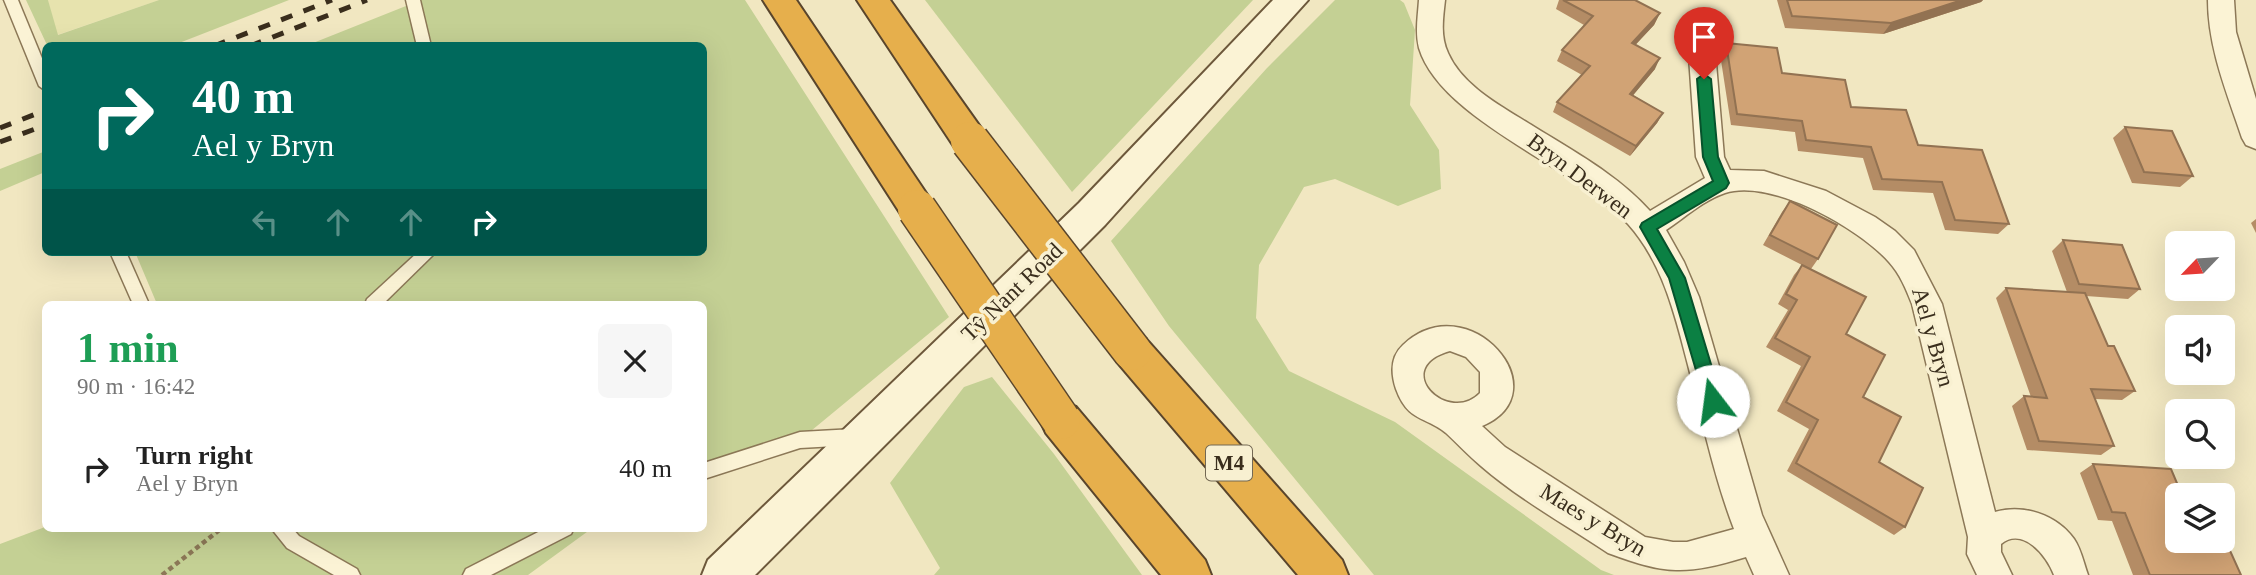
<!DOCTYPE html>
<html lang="en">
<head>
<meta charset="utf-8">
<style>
  :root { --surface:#fff; --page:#f6f6f6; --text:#222; --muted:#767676 }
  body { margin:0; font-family:"Times New Roman",serif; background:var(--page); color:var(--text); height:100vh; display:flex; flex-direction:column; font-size:26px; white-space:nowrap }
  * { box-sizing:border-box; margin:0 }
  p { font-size:23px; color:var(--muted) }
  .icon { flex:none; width:38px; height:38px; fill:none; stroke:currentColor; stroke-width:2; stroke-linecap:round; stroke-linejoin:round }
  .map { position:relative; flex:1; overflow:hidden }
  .details { position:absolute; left:42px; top:301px; width:665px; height:231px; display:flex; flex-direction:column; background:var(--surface); border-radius:10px; box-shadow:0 7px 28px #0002 }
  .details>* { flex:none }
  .guide { position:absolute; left:42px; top:42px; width:665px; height:214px; border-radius:10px; box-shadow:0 7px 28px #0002; background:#00695c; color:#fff; overflow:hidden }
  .needle { width:46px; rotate:245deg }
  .fabs { position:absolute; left:2165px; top:231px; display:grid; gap:14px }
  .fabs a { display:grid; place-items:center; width:70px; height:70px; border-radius:10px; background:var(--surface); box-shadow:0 7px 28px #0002; font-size:35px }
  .pin { position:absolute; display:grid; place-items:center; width:60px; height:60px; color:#fff; margin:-72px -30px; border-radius:50% 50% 50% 0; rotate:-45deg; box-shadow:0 0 7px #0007 }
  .pin .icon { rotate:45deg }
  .me { position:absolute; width:77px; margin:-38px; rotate:345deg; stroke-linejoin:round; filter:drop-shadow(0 0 5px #0008) }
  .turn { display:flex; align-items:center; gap:24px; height:147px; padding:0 35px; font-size:32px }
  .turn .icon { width:91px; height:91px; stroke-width:2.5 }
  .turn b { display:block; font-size:49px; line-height:60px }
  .lanes { display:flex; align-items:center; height:66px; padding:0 35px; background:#0003; justify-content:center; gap:35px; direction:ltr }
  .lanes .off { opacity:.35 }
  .round { display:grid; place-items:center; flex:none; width:74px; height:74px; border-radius:10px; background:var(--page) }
  .summary { display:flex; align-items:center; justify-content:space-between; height:119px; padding:0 35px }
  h1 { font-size:42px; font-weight:600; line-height:52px; color:#1e9e55 }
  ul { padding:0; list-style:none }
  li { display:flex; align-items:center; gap:21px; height:98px; padding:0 35px }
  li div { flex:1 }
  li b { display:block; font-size:26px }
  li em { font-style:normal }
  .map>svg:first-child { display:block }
</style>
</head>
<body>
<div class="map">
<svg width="2256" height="575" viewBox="0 0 2256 575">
  <rect width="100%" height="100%" fill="#f1e7c1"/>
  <!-- farmland -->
  <path fill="#e7e3ae" d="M48,0H159L57,35Z"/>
  <!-- green -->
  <g fill="#c4d094">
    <path d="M26,0H48L58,35L159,0H289L174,45H47Z"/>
    <path d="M421,0H745L949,317L800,440L704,471V304H157L135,252H704V46L308,45Z"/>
    <path d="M925,0H1253L1072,192Z"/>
    <path d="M1335,0H1400L1404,3L1415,30L1410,105L1439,150L1441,189L1398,206L1335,179L1304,187L1259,265L1256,318L1289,371L1395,422L1601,570L1614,575H1374L1169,326L1111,241L1267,68Z"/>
    <path d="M43,152L45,172L0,191V169Z"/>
    <path d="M992,377L1054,454L1142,575H934L940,568L890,483L964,387Z"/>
    <path d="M45,527L46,528L591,529L528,575H0V544Z"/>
  </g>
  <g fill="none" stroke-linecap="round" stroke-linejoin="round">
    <!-- service casing -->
    <g stroke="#8c7857" stroke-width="3">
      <g id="service">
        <path d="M4,0H18L46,68V91L39,86Z"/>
        <path d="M406,0H420L431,46H417Z"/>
        <path d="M110,252H126L149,304H133Z"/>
        <path d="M418,252H436L383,304H365L367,299Z"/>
        <path d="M854,429L860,432L862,437L860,442L854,445L800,448L704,479V463L800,432Z"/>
        <path d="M271,528H292L299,536L357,569L360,575H334L287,548Z"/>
        <path d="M546,528H574L571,534L491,575H463L466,569Z"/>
      </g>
    </g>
    <!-- minor casing -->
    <g stroke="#8c7857" stroke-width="3">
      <g id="minor">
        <path d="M1419,0H1445C1443,18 1440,36 1448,53C1463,87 1503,107 1533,126C1573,151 1618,175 1650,211L1705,178L1696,157L1687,28L1691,21L1700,19L1709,21L1713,28L1724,157L1730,170L1764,171L1826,191L1875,217L1895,231L1914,250L1942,304L1995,512C2023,504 2056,514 2074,539C2081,549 2084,564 2088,575H2054C2047,556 2023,526 2001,544V552L2012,575H1977L1967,554L1968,537L1912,304C1906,289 1900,274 1889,262C1859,228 1771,178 1725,193C1704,200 1684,218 1666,230L1684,262L1699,297L1762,515L1789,575H1754L1746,557C1686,575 1667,575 1608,553C1566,525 1519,499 1481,466C1469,456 1458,444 1446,433C1425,416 1408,422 1396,389C1391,374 1390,357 1403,345C1468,283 1563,392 1482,426L1505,447L1645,537L1673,542H1687L1734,529C1714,477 1702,419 1688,365C1675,315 1663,263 1628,224C1574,166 1441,120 1419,48C1415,32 1418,16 1419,0ZM1450,351L1466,357L1480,372V393C1448,426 1389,368 1450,351Z"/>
        <path d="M2208,0H2234L2236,32L2256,99V149L2246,145L2242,138C2227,93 2208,48 2208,0Z"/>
      </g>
    </g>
    <!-- secondary casing -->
    <g stroke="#6d583b" stroke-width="4">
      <path id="secondary" d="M1273,0H1308L1105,225L755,575H702L708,560L1079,203Z"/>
    </g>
    <!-- motorway casing -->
    <g stroke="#59452c" stroke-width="4">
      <g id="motorway">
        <path d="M763,0H796L930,199L935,209L930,219L917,224L904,219Z"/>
        <path d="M857,0H890L983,131L988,141L983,151L970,155L957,151Z"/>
        <path d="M1132,334L1146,339L1342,560L1348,575H1298L1118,363L1112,351L1118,339Z"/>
        <path d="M1061,402L1076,407L1205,560L1211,575H1161L1046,433L1040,420L1046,407Z"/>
      </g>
    </g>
    <!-- path -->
    <path stroke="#8c7857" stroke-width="4.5" stroke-dasharray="5 3.5" stroke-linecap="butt" d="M162,575L222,528"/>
    <!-- service -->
    <use href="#service" fill="#fbf3d5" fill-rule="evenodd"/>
    <!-- minor -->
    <use href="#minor" fill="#fbf3d5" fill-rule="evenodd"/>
    <!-- secondary -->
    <use href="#secondary" fill="#fbf3d5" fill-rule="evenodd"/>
    <!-- motorway -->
    <use href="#motorway" fill="#e6af4c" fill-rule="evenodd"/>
    <!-- rail -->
    <g stroke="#3a2e1d" stroke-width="5" stroke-dasharray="12 12" stroke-linecap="butt">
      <path d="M214,46L332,0"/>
      <path d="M250,46L367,0"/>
      <path d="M0,128L46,110"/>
      <path d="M0,142L46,125"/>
    </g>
    <!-- motorway-bridge casing -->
    <g stroke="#59452c" stroke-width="41" stroke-linecap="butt">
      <g id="motorway-bridge">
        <path d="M970,141L1132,351"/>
        <path d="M917,209L1061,420"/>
      </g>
    </g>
    <!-- motorway-bridge -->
    <use href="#motorway-bridge" stroke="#e6af4c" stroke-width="38"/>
  </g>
  <!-- wall -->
  <g fill="#b48c65">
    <path d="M1559,0H1635L1660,13L1654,25L1635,45L1655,69L1633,95L1663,113L1657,123L1630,156L1553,112L1557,102L1582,75L1557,61L1562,50L1584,25L1556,9Z"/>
    <path d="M1777,0H1983L1981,2L1883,34L1785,28Z"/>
    <path d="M1726,43L1782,73L1851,107L1918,145L2009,224L1998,234L1945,230L1933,193L1873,190L1863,158L1798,151L1795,132L1731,125L1720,54Z"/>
    <path d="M2125,127L2193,176L2180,187L2132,183L2113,138Z"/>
    <path d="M1790,201L1818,259L1811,269L1846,334L1863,397L1879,462L1905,527L1894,535L1787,471L1809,429L1777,411L1801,366L1766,347L1788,310L1778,304L1794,275L1802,265L1763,245L1782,212Z"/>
    <path d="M2256,219V233L2251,223Z"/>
    <path d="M2063,240L2140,289L2128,299L2086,296L2108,346L2135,391L2122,400L2095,399L2114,446L2101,455L2027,450L2012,406L2024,396L2031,397L1996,298L2006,288L2067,292L2052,251Z"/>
    <path d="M2093,464L2177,541L2241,575H2133L2112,521L2098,520L2080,473Z"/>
  </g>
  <!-- shaded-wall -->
  <g fill="#927252">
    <path d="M1962,0H1983L1981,2L1883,34L1891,23Z"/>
    <path d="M1660,13L1654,25L1627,54L1632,43Z"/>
    <path d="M1660,58L1655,69L1625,105L1630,94Z"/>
    <path d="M1663,113L1657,123L1630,156L1636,146Z"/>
  </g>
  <!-- building -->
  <g fill="#d1a375" stroke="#927252" stroke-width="2">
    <path d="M1563,0H1635L1660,13L1632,43L1660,58L1630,94L1663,113L1636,146L1557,102L1590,66L1562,50L1593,16Z"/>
    <path d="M1787,0H1962L1891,23L1792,16Z"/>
    <path d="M1726,43L1777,48L1782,73L1845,80L1851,107L1906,110L1918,145L1982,150L2009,224L1955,220L1942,182L1882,179L1871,147L1806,140L1802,121L1737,114Z"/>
    <path d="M2125,127L2172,131L2193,176L2144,172Z"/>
    <path d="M1790,201L1837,225L1818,259L1770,235Z"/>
    <path d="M2063,240L2122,245L2140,289L2079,284Z"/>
    <path d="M1802,265L1866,297L1846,334L1885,355L1863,397L1901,417L1879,462L1923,488L1905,527L1796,463L1818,420L1786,402L1810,357L1775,338L1797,300L1786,294Z"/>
    <path d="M2006,288L2085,293L2108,346H2114L2135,391L2091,389L2114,446L2039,441L2024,396L2047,398Z"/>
    <path d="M2093,464L2171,469L2182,495H2177V541H2222V533L2241,575H2150L2125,513L2112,512Z"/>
  </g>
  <!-- route -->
  <path fill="#0b8043" stroke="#07532c" stroke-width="2" d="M1704,74L1711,79L1718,157L1729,183L1726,188L1657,229L1685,278L1722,401L1719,407L1713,409L1707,407L1705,401L1669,278L1640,227L1642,223L1713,181L1703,157L1697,79Z"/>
  <g text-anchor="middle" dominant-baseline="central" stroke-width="7" stroke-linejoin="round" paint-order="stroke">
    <!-- shield labels -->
    <rect fill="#f8f0d1" stroke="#736853" stroke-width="2" x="1206" y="445.5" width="46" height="35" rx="5"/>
    <g font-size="21" font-weight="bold" fill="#3a2e1d">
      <text x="1229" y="463">M4</text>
    </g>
    <!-- street labels -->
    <g font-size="23" fill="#3a2e1d" stroke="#f8f0d1">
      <text transform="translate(1580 176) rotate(37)">Bryn Derwen</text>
      <text transform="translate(1012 292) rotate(-44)">Tŷ Nant Road</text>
      <text transform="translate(1933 337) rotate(74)">Ael y Bryn</text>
      <text transform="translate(1593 520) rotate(31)">Maes y Bryn</text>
    </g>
  </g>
</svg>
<div class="fabs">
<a><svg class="needle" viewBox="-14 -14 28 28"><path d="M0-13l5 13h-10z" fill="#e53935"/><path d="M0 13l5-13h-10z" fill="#767676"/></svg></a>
<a><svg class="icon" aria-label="sound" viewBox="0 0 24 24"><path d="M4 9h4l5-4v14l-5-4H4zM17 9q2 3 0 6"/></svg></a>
<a><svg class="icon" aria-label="search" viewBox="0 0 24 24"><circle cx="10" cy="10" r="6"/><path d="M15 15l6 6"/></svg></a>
<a><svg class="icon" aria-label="layers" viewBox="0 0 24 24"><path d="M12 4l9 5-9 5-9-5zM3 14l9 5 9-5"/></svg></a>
</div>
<div class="pin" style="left:1704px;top:79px;background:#d93025"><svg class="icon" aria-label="arrive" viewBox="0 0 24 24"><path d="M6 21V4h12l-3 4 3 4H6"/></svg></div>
<svg class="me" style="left:1713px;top:401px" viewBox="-20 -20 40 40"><circle r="19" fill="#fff"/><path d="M0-13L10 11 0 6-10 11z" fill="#0b8043"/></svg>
<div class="guide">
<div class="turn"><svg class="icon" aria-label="right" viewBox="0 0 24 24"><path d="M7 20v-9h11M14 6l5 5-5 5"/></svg><div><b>40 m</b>Ael y Bryn</div></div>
<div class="lanes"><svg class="icon off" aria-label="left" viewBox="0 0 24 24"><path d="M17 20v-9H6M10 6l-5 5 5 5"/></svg><svg class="icon off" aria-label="ahead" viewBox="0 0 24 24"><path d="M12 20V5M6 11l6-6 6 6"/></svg><svg class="icon off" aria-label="ahead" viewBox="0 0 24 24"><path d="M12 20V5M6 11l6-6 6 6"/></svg><svg class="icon" aria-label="right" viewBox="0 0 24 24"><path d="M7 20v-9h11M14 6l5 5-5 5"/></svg></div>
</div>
<section class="details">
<div class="summary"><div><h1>1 min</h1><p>90 m · 16:42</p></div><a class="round"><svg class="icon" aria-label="close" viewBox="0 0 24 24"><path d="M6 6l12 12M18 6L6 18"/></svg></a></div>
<ul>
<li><svg class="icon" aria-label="right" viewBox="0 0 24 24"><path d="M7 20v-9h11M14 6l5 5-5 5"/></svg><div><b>Turn right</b><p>Ael y Bryn</p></div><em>40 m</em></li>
</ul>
</section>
</div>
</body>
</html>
